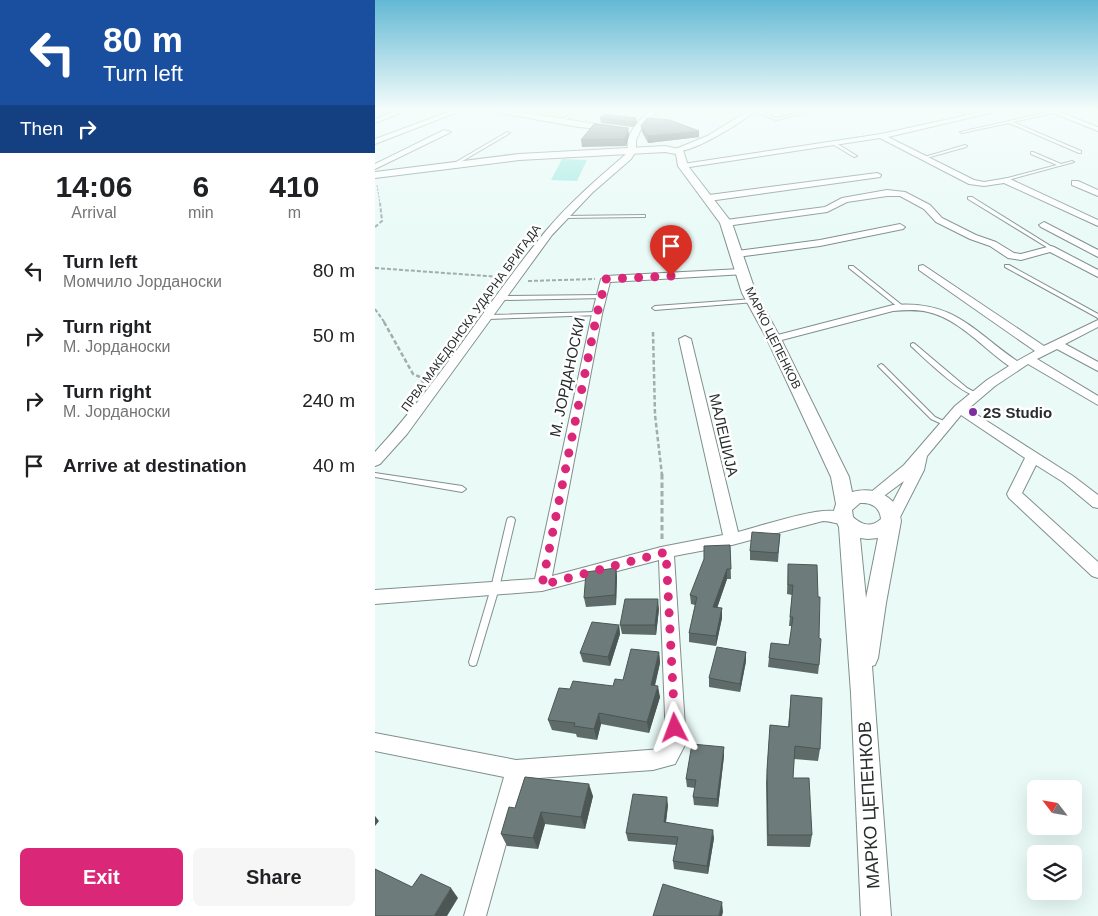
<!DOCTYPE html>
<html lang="en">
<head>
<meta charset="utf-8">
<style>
  :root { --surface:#fff; --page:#f6f6f6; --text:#202124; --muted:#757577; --accent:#db2777 }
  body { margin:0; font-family:Arial,sans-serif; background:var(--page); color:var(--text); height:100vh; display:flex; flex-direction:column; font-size:19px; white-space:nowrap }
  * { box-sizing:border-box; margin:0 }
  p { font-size:16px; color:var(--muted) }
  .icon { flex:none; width:28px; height:28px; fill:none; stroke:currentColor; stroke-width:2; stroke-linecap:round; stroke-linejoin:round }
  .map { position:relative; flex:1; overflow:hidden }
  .drawer { display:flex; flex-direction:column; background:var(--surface); width:375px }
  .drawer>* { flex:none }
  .banner { background:#1a4fa0; color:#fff; overflow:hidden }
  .needle { width:32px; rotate:301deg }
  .fabs { position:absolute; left:652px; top:780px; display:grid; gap:10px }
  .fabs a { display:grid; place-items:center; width:55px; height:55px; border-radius:8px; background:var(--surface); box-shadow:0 5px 20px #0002; font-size:25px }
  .pin { position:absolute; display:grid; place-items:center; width:42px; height:42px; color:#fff; margin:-51px -21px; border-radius:50% 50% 50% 0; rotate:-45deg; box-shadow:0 0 5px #0007 }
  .pin .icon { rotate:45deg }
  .me { position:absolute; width:55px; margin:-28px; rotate:357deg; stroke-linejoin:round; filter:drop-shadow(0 0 4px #0008) }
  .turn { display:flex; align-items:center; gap:18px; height:105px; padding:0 20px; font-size:22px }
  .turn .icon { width:65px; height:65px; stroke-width:2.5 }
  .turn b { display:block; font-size:35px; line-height:42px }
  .then { display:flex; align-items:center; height:48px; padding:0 20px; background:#0003; gap:10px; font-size:19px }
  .eta { display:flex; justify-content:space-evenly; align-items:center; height:85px; text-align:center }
  .eta b { font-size:30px; font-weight:700; line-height:35px }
  .action { display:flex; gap:10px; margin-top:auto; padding:10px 20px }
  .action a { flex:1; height:58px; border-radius:8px; background:var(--accent); color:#fff; font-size:20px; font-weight:700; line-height:58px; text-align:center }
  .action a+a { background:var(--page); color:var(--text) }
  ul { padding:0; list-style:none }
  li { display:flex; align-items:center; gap:15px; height:65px; padding:0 20px }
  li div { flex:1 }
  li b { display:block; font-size:19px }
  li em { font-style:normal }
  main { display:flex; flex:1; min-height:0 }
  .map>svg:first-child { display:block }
</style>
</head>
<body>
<main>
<section class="drawer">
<div class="banner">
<div class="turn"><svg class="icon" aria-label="left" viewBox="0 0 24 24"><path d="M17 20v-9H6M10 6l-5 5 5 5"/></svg><div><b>80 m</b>Turn left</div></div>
<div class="then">Then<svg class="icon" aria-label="right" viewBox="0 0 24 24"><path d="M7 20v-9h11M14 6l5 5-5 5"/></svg></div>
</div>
<div class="eta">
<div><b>14:06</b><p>Arrival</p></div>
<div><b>6</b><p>min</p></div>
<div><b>410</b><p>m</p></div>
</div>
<ul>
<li><svg class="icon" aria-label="left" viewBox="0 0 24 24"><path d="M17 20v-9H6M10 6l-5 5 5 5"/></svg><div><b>Turn left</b><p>Момчило Јорданоски</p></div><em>80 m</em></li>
<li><svg class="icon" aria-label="right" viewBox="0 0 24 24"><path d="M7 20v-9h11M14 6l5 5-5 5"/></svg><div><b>Turn right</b><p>М. Јорданоски</p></div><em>50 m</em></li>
<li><svg class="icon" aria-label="right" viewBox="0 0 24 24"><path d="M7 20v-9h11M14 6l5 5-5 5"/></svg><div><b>Turn right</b><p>М. Јорданоски</p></div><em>240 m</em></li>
<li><svg class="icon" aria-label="arrive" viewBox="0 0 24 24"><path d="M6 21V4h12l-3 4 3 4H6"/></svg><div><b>Arrive at destination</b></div><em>40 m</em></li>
</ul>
<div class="action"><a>Exit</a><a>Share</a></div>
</section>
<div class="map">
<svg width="723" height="916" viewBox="0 0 723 916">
  <rect width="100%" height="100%" fill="#e9faf7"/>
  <!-- green -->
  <path fill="#9fe8e0" d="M187,159L212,160L202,181L176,180Z"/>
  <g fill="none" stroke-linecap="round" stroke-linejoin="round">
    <!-- service casing -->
    <g stroke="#808f8d" stroke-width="2">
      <g id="service">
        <path d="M201,111H205L187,122L184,121Z"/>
        <path d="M377,111H382L401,118L432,111H438L401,120Z"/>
        <path d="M678,111L679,113L638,122L706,151V153H704L634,123L587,133L585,132Z"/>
        <path d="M132,132L135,133L79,166L76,165Z"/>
        <path d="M459,143H461L482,156L479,157L459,145Z"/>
        <path d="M590,145L592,146L591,147L548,159L546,158Z"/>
        <path d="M656,152H658L686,164L697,161L699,162L629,181V179L682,165L656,154Z"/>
        <path d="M593,197H597L682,250L678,251L593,199Z"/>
        <path d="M270,215V217H268L188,218L186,217L188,216Z"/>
        <path d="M630,265H634L723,314V318L630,267Z"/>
        <path d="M474,266H478L528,306V308H524L474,268Z"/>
        <path d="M227,295L230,297L229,298L127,300L124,298L127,296Z"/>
        <path d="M378,299L381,301L380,302L280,310L277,308L280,306Z"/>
        <path d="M222,312L224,313V315L113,319L110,317L113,315Z"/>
        <path d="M538,343L540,344L592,388L603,394L604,395L603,396C589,397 548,357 536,346V344Z"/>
        <path d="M506,364L508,365L560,417L573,423L574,424L573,425H569L556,419L503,366Z"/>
        <path d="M0,473L87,486L91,489L87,492L0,477Z"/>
        <path d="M136,517L139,518L140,520L124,588L102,662L101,665L98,666L95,665L94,662L116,588L132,520L133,518Z"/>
      </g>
    </g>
    <!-- minor casing -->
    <g stroke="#808f8d" stroke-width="2">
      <g id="minor">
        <path d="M21,111H30L0,123V119Z"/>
        <path d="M76,111H85L0,144V139Z"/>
        <path d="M121,111C159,111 197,122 235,126L239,128L235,130L204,127L124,113Z"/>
        <path d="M275,111H282L266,129L261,140V151L256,159L217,193L177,235L32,434L5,464L0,466V452C63,384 111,304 170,232C194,203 222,179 250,155C254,150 252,146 253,140C256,128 266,118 275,111Z"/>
        <path d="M373,111H380C369,121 311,158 298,150L332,136Z"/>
        <path d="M611,111H623L513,137L599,180L609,182L633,178L723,220V226L629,183L609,186L594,184L505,138L308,168L304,166L308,164L506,134Z"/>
        <path d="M673,111H682L723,127V131Z"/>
        <path d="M69,130L76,132L0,169V164Z"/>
        <path d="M502,173L506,175L505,177L334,201L330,198L334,195Z"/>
        <path d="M697,181H703L723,190V196L697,185Z"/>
        <path d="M512,190L530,192L555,205L567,218L601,235L621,242L639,253L646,254L676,246L679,247L723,270V277L675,252L646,260L633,258L615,246L595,239L561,222L549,209L525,196H512L472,202L452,212L351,226L346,223L351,220L450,207L467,198Z"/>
        <path d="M669,222L723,250V257L666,227L664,225Z"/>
        <path d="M525,224L530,227L528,229L445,246L362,257L357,254L362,251L445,240Z"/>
        <path d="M548,265L669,346L723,320V327L690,344L723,362V371L682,349L662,359L723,396V405L653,364L620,386L593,409L698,476L723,495V508L718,507L688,482L661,465L647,493L723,562V578L717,576L634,498L632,494L650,458L586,415L552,456L549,470L521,525L516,526L511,525L508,521L529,481L502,501L497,502L492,501L490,497L529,465L580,406L612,380L634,366C608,348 584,319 553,312C542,309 530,310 518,311L399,342L393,339L395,337L518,305C579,300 597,330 642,361L660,351L544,270V266Z"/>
        <path d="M366,269L370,270V274L235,282L227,314L177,576L286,547L348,535L304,339L310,336L316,339L363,532C386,526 439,508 460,511C466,511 473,514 476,520L474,524C466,526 457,521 448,521L357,545L299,556L311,743L300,764L278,770L149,779L111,916H89L129,777L0,751V733L141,760L287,749L291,741L284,560L167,591L0,604V590L160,579L217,314L226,279L231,276Z"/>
      </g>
    </g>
    <!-- tertiary casing -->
    <g stroke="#808f8d" stroke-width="2">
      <path id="tertiary" d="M290,146L308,150L313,166L357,223L381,293L406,339L474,477L477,492C500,486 523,496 526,521L511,603L503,658L500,665L497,666L516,916H486L476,693L464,527L458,514L461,504L456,477L392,339L367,293L345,223L303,166L301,154L290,152L144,160L0,178V172L144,154ZM485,503C497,502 505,508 506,519C496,528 487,525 478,517L477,510ZM485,538L493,539L503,538L491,598Z"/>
    </g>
    <!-- path-far3 -->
    <path stroke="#a1aeac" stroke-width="1" stroke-dasharray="2.5 1" stroke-linecap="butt" d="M2,185L5,204"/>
    <!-- path-far2 -->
    <g stroke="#a1aeac" stroke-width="2" stroke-dasharray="4 2" stroke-linecap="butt">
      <path d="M0,227L7,221L5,203"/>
      <path d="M0,268L126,277"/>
      <path d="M153,281L220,279"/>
      <path d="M0,309L10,323"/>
    </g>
    <!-- path-far1 -->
    <g stroke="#a1aeac" stroke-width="2.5" stroke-dasharray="4.5 2.5" stroke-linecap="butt">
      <path d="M9,322L38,374L45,377L49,384"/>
      <path d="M278,332L280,415L287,475"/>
    </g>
    <!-- path -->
    <path stroke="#a1aeac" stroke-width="3" stroke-dasharray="5.5 3" stroke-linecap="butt" d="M287,474V539"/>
    <!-- service -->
    <use href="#service" fill="#fff" fill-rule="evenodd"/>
    <!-- minor -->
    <use href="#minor" fill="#fff" fill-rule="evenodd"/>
    <!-- tertiary -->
    <use href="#tertiary" fill="#fff" fill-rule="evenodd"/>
  </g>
  <!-- wall -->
  <g fill="#5e6b69">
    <path d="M229,114L262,123L258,127L226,123L225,118Z"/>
    <path d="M266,126L324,137L273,143L267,132Z"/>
    <path d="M254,135L251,146L207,147L206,140Z"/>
    <path d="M405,534L403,562L375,560V551Z"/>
    <path d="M355,545L356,579H352L342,608H347V618L341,646L314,642V633L320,605L316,604L315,595Z"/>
    <path d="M413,564L444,638V665L443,674L393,667L394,658L414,645L417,626H414L417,595L412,594Z"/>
    <path d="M241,568L242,577L241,605L211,607L209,598Z"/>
    <path d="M284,609L281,635L247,634L245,625Z"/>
    <path d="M244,625L245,634L235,666L208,662L205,653Z"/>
    <path d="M284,652L285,663L280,686L285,697L274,733L226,724L222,740L202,737L201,734L177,730L173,720L195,689L238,686L248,680Z"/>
    <path d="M371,652V661L365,692L334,687V678Z"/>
    <path d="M416,695L445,749L443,761L419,759L418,778L437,835L435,847L392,846L391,783L395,725L413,727Z"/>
    <path d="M349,756L343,807L319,805L318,797L320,788L312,787L311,779Z"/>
    <path d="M218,796L210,829L170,824L163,849L132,846L126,834L140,808Z"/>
    <path d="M293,805L291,822L339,838L333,874L299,869L298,861L301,845L253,841L251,833Z"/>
  </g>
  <!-- shaded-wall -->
  <g fill="#4c5755">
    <path d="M261,118L262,123L258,127V122Z"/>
    <path d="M253,128L254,135L251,146L250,139Z"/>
    <path d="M324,131V137L273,143V136Z"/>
    <path d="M241,568L242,577L241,605L240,595Z"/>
    <path d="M352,569V579L339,617L338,607Z"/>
    <path d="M283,599L284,609L281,635L280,625Z"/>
    <path d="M347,608V618L341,646V636Z"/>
    <path d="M244,625L245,634L235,666L233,657Z"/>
    <path d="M284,652L285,663L277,696L276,685Z"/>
    <path d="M371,652V661L365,692V684Z"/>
    <path d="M283,686L285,697L274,733L272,722Z"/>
    <path d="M224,713L226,724L222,740L219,729Z"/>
    <path d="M349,747V756L343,807L342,799Z"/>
    <path d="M214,784L218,796L210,829L206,817Z"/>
    <path d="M292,797L293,805L290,830L289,822Z"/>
    <path d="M166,812L170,824L163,849L158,838Z"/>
    <path d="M0,816L4,821L0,826Z"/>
    <path d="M338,830L339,838L333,874L332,866Z"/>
    <path d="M76,888L83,898L72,916H59Z"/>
    <path d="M347,902L348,912L347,916H344Z"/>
  </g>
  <!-- building -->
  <g fill="#6d7c7a" stroke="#4c5755">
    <path d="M229,114L261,118L258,122L225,118Z"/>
    <path d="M272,118L295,120L324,131L273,136L266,126Z"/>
    <path d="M219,124L253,128L250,139L206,140Z"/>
    <path d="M377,532L405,534L403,553L375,551Z"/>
    <path d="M355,545L356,569H352L338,607L347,608L341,636L314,633L322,597L315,595L329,559V546Z"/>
    <path d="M413,564L442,565L443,597H445L444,638L446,639L444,665L394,658L396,643L414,645L418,617H415L418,585H413Z"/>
    <path d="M241,568L240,595L209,598L211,572Z"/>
    <path d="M250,599H283L280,625H245Z"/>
    <path d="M217,622L244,625L233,657L205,653Z"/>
    <path d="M342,647L371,652L365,684L334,678Z"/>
    <path d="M256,649L284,652L276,685L283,686L272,722L224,713L219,729L199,726L200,723L173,720L184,688L195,689L198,681L238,686L240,679L248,680Z"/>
    <path d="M416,695L447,698L445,749L420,746L418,778H434L437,835H393L392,770L395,725L414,727Z"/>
    <path d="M317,744L349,747L342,799L318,797L321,780L311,779Z"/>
    <path d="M150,777L214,784L206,817L166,812L158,838L126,834L134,807L140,808Z"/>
    <path d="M258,794L292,797L289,822L338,830L332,866L298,861L303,837L251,833Z"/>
    <path d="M0,869L37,887L46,874L76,888L59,916H0Z"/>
    <path d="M288,884L347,902L344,916H278Z"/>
  </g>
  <!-- sky -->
  <linearGradient id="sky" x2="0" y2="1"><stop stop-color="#63b9d4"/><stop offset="0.46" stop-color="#f5fdfb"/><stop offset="1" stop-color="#f5fdfb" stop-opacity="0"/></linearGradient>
  <rect width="723" height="239" fill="url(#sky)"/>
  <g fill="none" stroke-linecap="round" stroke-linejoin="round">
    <!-- route -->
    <path stroke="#db2777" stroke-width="9" stroke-dasharray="0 16.2" d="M296,276L231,279L222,314L167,585L291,552L300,728"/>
  </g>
  <!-- markers -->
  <circle fill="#7e2e9e" stroke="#fff" stroke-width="2" cx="598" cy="412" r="5"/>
  <g text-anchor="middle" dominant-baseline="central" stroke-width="5" stroke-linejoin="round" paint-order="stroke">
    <!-- far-street labels -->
    <g font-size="12" fill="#272d2c" stroke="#fff">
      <text transform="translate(96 318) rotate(-54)">ПРВА МАКЕДОНСКА УДАРНА БРИГАДА</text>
      <text transform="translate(398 338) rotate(64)">МАРКО ЦЕПЕНКОВ</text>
    </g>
    <!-- street labels -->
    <g font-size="15" fill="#272d2c" stroke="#fff">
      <text transform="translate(192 377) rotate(-78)">М. ЈОРДАНОСКИ</text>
      <text transform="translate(349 435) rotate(77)">МАЛЕШИЈА</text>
    </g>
    <!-- poi labels -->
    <g font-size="15" font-weight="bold" fill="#272d2c" stroke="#fff" text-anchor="start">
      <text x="608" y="412">2S Studio</text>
    </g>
    <!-- near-street labels -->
    <g font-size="18" fill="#272d2c" stroke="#fff">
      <text transform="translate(494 805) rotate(-93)">МАРКО ЦЕПЕНКОВ</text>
    </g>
  </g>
</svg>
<div class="fabs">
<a><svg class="needle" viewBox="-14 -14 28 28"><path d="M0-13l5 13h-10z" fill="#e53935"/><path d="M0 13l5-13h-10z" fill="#757577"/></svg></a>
<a><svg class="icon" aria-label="layers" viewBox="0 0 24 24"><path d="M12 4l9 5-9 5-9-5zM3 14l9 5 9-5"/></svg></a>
</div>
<div class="pin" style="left:296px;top:276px;background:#d93025"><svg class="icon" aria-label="arrive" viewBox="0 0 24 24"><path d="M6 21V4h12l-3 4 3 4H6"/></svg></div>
<svg class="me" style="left:300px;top:728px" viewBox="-20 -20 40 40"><path d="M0-17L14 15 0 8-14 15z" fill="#db2777" stroke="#fff" stroke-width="4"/></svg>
</div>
</main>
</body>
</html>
